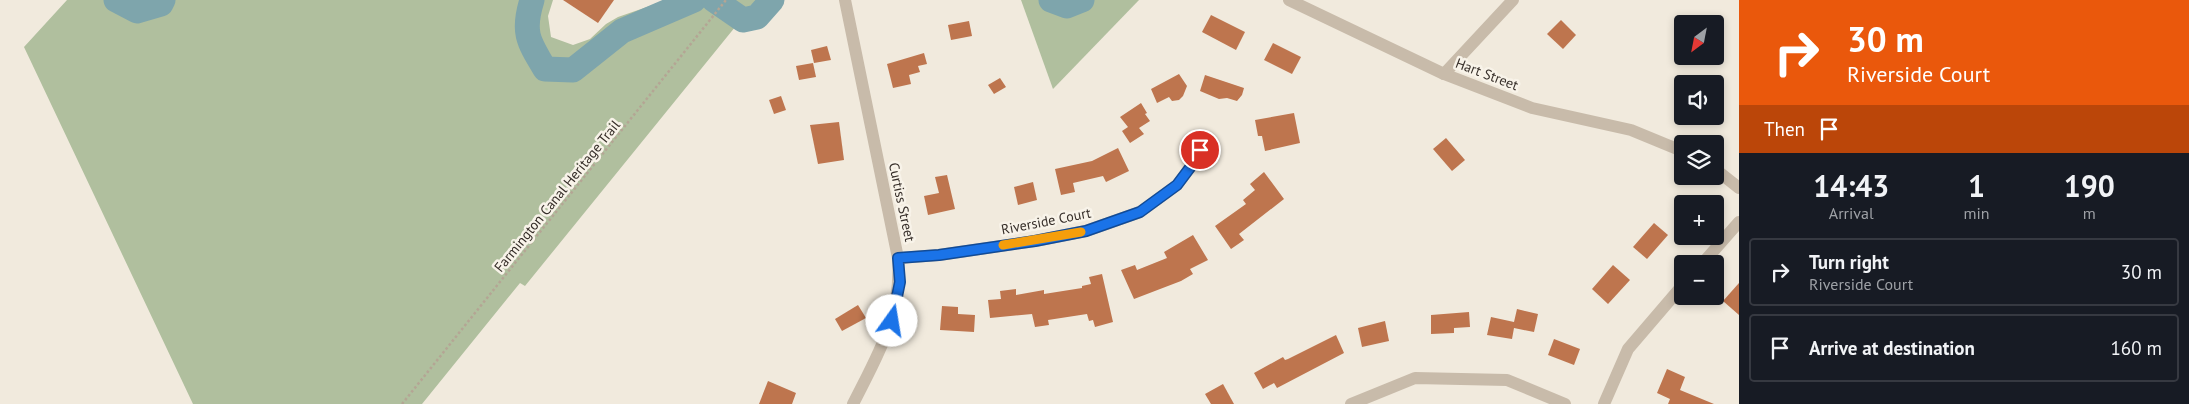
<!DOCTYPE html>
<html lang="en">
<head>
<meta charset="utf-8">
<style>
  :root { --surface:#171b24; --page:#242831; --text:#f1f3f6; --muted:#9ea1a6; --line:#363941 }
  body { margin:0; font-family:"PT Sans",sans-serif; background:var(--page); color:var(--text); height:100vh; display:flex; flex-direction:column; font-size:19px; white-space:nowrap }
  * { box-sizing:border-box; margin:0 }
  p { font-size:16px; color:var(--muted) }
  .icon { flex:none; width:28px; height:28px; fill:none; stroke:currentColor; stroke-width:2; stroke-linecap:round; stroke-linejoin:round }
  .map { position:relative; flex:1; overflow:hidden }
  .details { display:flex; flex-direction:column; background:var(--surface); width:450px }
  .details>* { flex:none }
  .hud { background:#ea580c; color:#fff; overflow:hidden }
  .needle { width:32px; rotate:212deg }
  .controls { position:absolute; left:1674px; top:15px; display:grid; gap:10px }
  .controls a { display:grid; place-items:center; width:50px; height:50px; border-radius:5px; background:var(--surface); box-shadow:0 2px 8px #0003; font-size:25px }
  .pin { position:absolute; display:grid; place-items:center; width:42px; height:42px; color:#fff; margin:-21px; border:2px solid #fff; border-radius:50%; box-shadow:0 1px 5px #0007 }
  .me { position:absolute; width:55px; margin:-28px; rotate:13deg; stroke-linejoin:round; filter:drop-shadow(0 0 4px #0008) }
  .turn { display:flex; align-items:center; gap:18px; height:105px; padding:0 25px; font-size:22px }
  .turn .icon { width:65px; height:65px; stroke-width:2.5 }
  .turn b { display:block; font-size:35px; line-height:42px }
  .then { display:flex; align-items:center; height:48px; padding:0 25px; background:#0003; gap:10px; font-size:19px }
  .eta { display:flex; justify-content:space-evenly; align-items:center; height:85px; text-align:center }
  .eta b { font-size:30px; font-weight:600; line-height:35px }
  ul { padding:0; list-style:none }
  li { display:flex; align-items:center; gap:15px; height:68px; margin:0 10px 8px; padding:0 15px; border:2px solid var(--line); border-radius:5px }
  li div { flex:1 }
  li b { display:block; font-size:19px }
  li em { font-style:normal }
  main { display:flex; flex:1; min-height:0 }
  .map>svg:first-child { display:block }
</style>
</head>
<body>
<main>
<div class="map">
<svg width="1739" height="404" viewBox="0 0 1739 404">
  <rect width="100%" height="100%" fill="#f1eadd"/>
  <!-- green -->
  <g fill="#b0bf9e">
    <path d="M67,0H553L548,16L551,37L573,45L590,39L606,24L618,17L667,0L691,13L702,0H757L525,286L520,283L422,404H193L24,47Z"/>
    <path d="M1021,0H1139L1053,89Z"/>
  </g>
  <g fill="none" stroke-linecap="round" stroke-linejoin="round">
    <!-- river -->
    <g stroke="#7ea5ac" stroke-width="25">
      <path d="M116,0L137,11L161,4L163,0"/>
      <path d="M532,0C522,32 528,41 545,69L573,70L622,31L694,0"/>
      <path d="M714,0L743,20L757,17L772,0"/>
      <path d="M1051,0L1067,6L1082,0"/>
    </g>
  </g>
  <!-- building -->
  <g fill="#be754e">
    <path d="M563,0H614L598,23Z"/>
    <path d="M1211,15L1245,32L1236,50L1202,32Z"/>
    <path d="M1561,20L1576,35L1563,49L1547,34Z"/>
    <path d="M969,21L972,36L951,40L948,25Z"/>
    <path d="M1273,43L1301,57L1292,74L1264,60Z"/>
    <path d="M827,46L831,60L814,63L811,50Z"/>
    <path d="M924,53L927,64L918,66L920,72L909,75L911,84L893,88L887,64Z"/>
    <path d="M813,63L816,77L799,80L796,66Z"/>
    <path d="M1179,74L1187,86L1183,96L1179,100L1172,101L1169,97L1157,103L1151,89Z"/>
    <path d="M1205,75L1244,88L1242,95L1237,101L1227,98L1219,99L1200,91Z"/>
    <path d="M1000,78L1006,87L994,94L988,85Z"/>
    <path d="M781,96L786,110L774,114L769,100Z"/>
    <path d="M1141,103L1147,113L1145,114L1150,121L1139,128L1144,134L1130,143L1122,131L1128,127L1120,117Z"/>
    <path d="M1294,113L1300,143L1265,151L1262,136H1258L1255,120Z"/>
    <path d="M839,122L844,160L818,164L810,125Z"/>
    <path d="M1446,138L1465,160L1452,171L1433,149Z"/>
    <path d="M1118,148L1129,171L1106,182L1103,176L1073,183L1075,192L1061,195L1055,169L1092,161Z"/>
    <path d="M1264,172L1284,199L1239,234L1244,240L1231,249L1215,226L1246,204L1243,200L1255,190L1250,184Z"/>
    <path d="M947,175L955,209L928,215L924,196L939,193L935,177Z"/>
    <path d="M1033,182L1037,200L1018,205L1014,187Z"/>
    <path d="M1654,223L1668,235L1647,259L1633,247Z"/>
    <path d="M1193,235L1208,260L1190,269L1193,274L1181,281L1134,299L1121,270L1135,265L1137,270L1167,258L1164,252Z"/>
    <path d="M1613,265L1630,280L1608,304L1592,289Z"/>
    <path d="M1102,274L1113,322L1095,327L1093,320L1089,321L1087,314L1048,320L1049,325L1035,327L1032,314L990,318L988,300L1001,299L1000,291L1016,289V295L1044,290V294L1082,288V286L1091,284L1089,277Z"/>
    <path d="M1739,283V315L1723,301Z"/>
    <path d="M858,305L866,318L842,331L835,319Z"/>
    <path d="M942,306L958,307V314L975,315L974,332L940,330Z"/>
    <path d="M1517,309L1538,314L1534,332L1514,328L1512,339L1487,335L1491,317L1514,322Z"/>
    <path d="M1469,312L1470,327L1454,328V333L1431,334V315Z"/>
    <path d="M1385,321L1389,341L1362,347L1358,328Z"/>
    <path d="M1336,335L1344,353L1277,388L1274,383L1263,389L1254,373L1283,357L1285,360L1288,359Z"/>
    <path d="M1554,339L1580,349L1574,365L1548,355Z"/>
    <path d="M1667,369L1685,377L1680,390L1714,404H1668L1670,399L1657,393Z"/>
    <path d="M768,381L796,393L792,404H759Z"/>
    <path d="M1223,384L1234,404H1211L1205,394Z"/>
  </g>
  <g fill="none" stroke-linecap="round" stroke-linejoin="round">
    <!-- path -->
    <path stroke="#b4a594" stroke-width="2.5" stroke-dasharray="2.5 2.5" stroke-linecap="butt" d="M402,404L726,0"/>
    <!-- minor -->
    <g stroke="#c8bbaa" stroke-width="12">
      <path d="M845,0L898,258C902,316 878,354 853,404"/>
      <path d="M1444,74L1513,0"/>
      <path d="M898,258L939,255L1035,241L1086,231L1140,212L1177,185L1192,165L1200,149"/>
      <path d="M1702,264L1739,222"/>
      <path d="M1351,404L1415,378L1507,380L1565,404"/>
      <path d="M1604,404L1628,349L1682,286"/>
    </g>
    <!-- tertiary -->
    <g stroke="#c8bbaa" stroke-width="12">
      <path d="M1289,0L1444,74L1532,108L1631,130L1682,151"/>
      <path d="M1715,169L1739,188"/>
    </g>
  </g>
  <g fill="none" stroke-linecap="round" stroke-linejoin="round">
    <!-- route casing -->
    <g stroke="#114b97" stroke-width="12">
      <path id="route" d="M892,321L900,282L898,258L939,255L1035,241L1086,231L1140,212L1177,185L1192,165L1200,150"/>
    </g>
    <!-- route -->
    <use href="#route" stroke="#1a73e8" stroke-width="9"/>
    <!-- slow -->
    <path stroke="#f59e0b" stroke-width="9" d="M1003,245L1081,232"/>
  </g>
  <g text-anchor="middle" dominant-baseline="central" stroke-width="5" stroke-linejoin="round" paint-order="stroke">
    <!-- street labels -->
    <g font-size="14" fill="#362e29" stroke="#f8f3e9">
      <text transform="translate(1487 74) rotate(21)">Hart Street</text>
      <text transform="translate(557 196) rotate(-51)">Farmington Canal Heritage Trail</text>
      <text transform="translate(902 202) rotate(78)">Curtiss Street</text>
      <text transform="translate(1046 221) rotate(-11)">Riverside Court</text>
    </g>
  </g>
</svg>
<div class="controls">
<a><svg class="needle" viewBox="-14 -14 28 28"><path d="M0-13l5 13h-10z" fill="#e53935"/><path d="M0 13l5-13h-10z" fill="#9ea1a6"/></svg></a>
<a><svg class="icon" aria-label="sound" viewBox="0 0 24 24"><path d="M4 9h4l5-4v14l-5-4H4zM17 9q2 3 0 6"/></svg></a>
<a><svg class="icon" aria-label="layers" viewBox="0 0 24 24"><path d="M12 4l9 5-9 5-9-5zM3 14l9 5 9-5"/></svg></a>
<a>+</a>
<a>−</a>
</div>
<div class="pin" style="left:1200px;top:150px;background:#d93025"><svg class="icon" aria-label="arrive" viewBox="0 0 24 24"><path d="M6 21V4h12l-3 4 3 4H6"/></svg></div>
<svg class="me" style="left:892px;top:321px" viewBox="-20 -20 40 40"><circle r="19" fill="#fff"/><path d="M0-13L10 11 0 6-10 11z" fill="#1a73e8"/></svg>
</div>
<section class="details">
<div class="hud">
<div class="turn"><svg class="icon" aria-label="right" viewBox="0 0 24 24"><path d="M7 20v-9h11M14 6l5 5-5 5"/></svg><div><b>30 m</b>Riverside Court</div></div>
<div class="then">Then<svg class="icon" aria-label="arrive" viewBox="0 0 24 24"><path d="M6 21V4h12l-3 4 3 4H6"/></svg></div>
</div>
<div class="eta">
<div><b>14:43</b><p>Arrival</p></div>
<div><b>1</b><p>min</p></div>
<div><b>190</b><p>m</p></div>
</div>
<ul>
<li><svg class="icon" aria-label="right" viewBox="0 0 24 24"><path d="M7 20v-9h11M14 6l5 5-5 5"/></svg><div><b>Turn right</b><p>Riverside Court</p></div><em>30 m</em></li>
<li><svg class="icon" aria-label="arrive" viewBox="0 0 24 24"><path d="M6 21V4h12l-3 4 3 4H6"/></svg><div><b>Arrive at destination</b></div><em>160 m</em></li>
</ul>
</section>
</main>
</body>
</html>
